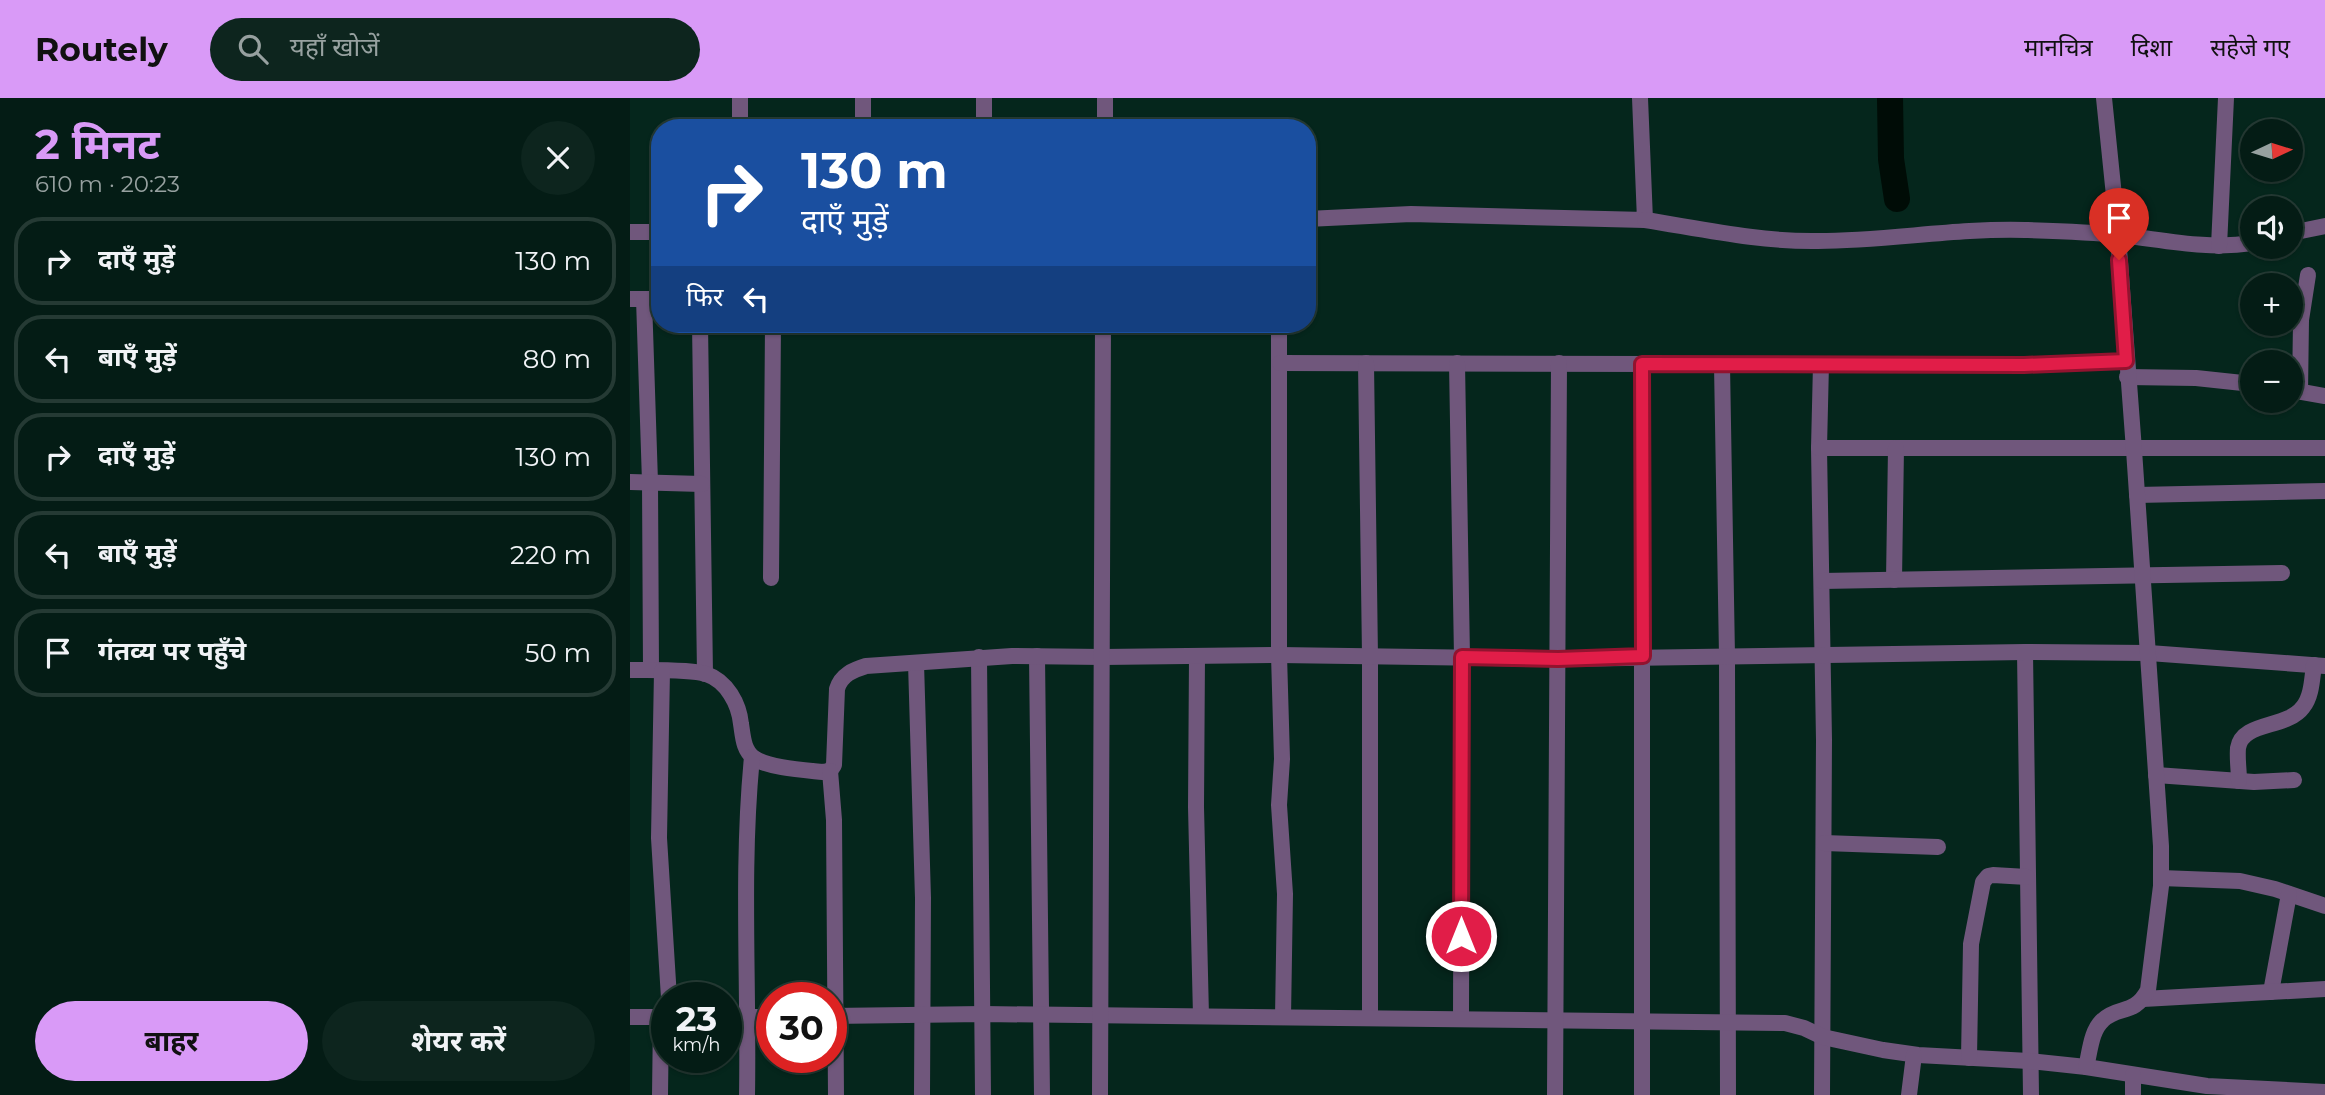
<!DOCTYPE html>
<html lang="hi">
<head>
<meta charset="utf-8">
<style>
  :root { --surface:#041c15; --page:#0d251e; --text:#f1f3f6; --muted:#97a1a0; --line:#253a34; --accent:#d99af7 }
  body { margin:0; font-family:Montserrat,"Noto Sans Devanagari",sans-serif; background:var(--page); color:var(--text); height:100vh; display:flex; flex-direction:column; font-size:26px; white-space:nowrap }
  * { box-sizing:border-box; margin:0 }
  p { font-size:23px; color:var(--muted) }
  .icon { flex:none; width:38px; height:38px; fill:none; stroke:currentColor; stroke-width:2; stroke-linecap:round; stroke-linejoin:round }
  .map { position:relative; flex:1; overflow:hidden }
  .side { display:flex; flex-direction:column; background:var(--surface); width:630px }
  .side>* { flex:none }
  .banner { position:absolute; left:21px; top:21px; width:665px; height:214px; border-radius:28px; box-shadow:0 2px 5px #0004,0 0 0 2px var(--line); background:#1a4fa0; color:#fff; overflow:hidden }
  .needle { width:46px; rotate:86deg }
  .controls { position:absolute; left:1610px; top:21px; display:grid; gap:14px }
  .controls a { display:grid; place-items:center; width:63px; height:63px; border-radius:50%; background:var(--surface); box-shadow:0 2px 5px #0004,0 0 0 2px var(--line); font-size:35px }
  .speed { position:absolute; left:21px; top:884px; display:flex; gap:14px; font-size:35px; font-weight:700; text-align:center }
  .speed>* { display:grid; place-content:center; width:91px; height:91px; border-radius:50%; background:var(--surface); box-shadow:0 2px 5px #0004,0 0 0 2px var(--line); line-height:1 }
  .speed small { font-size:18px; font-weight:400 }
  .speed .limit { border:10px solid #d22; background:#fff; color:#111 }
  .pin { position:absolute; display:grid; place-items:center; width:60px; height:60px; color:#fff; margin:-72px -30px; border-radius:50% 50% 50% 0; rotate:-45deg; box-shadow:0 0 7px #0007 }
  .pin .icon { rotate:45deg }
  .me { position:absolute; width:77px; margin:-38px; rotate:0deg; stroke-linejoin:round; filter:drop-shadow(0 0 5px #0008) }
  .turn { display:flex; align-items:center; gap:24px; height:147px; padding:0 35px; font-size:32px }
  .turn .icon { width:91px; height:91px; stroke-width:2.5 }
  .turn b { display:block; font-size:49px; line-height:60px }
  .then { display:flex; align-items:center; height:66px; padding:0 35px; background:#0003; gap:14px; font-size:26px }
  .round { display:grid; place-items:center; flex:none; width:74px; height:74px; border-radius:37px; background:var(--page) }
  .overview { display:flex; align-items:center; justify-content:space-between; height:119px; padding:0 35px }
  h1 { font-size:42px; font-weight:700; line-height:52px; color:var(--accent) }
  .action { display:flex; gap:14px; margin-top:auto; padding:14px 35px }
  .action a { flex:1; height:80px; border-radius:42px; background:var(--accent); color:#111; font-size:28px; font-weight:700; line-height:80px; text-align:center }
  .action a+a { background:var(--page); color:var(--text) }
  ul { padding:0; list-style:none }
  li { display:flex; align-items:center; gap:21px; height:88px; margin:0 14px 10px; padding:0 21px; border:4px solid var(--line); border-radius:28px }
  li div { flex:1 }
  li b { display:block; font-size:26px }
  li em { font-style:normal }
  header { display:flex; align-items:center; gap:42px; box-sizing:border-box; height:98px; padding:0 35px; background:var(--accent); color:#111 }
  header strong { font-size:33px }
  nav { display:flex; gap:38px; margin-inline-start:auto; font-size:24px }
  .search { width:490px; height:63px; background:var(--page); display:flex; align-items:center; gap:18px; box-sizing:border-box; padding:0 24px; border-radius:38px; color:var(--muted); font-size:26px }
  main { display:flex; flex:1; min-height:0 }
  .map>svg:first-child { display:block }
</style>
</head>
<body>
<header>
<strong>Routely</strong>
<div class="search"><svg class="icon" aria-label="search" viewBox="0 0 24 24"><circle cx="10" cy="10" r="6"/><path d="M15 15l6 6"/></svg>यहाँ खोजें</div>
<nav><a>मानचित्र</a><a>दिशा</a><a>सहेजे गए</a></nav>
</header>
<main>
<section class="side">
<div class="overview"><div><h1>2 मिनट</h1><p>610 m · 20:23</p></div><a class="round"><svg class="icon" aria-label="close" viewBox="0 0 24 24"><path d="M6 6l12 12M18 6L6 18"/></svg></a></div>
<ul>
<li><svg class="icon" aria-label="right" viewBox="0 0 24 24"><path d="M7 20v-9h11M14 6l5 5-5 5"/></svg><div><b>दाएँ मुड़ें</b></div><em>130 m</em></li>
<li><svg class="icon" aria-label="left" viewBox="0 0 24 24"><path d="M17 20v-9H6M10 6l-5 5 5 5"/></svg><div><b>बाएँ मुड़ें</b></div><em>80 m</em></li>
<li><svg class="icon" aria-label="right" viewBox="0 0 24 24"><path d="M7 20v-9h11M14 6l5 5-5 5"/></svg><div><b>दाएँ मुड़ें</b></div><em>130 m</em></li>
<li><svg class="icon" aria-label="left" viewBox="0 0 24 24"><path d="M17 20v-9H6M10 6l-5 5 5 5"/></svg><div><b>बाएँ मुड़ें</b></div><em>220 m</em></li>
<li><svg class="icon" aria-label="arrive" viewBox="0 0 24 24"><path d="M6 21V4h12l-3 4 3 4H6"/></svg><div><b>गंतव्य पर पहुँचे</b></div><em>50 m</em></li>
</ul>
<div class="action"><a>बाहर</a><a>शेयर करें</a></div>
</section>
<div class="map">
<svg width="1695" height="997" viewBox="0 0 1695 997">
  <rect width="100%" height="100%" fill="#05261c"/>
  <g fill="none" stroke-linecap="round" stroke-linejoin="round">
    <!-- river -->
    <path stroke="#000c06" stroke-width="26" d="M1260,0L1261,61L1267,101"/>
    <!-- street -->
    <g stroke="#70577c" stroke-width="16">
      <path d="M233,0V30"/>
      <path d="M110,30V0"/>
      <path d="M354,30V0"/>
      <path d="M475,30V0"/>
      <path d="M677,121L781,116L1015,122L1010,0"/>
      <path d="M1015,122C1072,131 1130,144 1188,143C1257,143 1326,130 1395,132C1426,133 1459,134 1490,137C1535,142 1578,152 1622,145"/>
      <path d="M0,134H30"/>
      <path d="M1661,135L1695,128"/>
      <path d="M1589,148L1596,0"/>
      <path d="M0,201H30"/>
      <path d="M14,201L20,384L21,572"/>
      <path d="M70,226L75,576"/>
      <path d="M649,226V557L652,661L649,707L655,796L653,919"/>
      <path d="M650,265L1394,267L1496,263"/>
      <path d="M736,265L740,559V920"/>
      <path d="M827,265L832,559L831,921"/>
      <path d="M1191,266L1189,350L1194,642L1192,997"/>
      <path d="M1092,267L1097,558L1098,997"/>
      <path d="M1497,279L1566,280L1622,286"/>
      <path d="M1661,292L1695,298"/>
      <path d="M1670,294L1671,222L1678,177"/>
      <path d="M1189,350H1695"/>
      <path d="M0,384L72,386"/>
      <path d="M1507,397L1695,393"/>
      <path d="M141,480L143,226"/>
      <path d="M1264,482L1266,350"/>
      <path d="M1192,483L1652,475"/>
      <path d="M1395,554L1401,997"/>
      <path d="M407,558L412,997"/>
      <path d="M567,558L566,709L571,918"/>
      <path d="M349,559L353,997"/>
      <path d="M286,565L293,800L292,997"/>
      <path d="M0,572C17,572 61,571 76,576C97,583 109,606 111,626C113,638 113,652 124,660C139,670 174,672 193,674L200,673L204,667L207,591C211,577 223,572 236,568L382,558L473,559L649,557L928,561L1395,554L1519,555L1695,568"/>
      <path d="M32,573L29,740L39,900"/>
      <path d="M200,673L204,722L206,997"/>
      <path d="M1526,677L1624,684L1664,682"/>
      <path d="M1609,683C1609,672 1607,661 1608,650C1612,623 1657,631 1673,609C1682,598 1682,580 1684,567"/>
      <path d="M1194,745L1308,749"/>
      <path d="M1531,780L1610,783L1645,791L1695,808"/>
      <path d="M1641,894L1659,796"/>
      <path d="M1513,901L1695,891"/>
      <path d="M201,918L353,916L1155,925L1174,930L1193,939L1253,952L1288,957L1399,963L1456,969L1577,988L1695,994"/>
      <path d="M0,919H37"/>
      <path d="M96,919H142"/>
      <path d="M1339,960L1341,846L1353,784L1358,778L1363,777L1397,779"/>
      <path d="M1456,969C1460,954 1461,932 1473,922C1489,907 1504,918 1518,892L1531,788V748L1504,352L1488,137L1474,0"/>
      <path d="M1503,977V997"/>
      <path d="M30,997L31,919"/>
      <path d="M117,997C119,884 111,771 122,659"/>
      <path d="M470,997L473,226"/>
      <path d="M925,997L929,265"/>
      <path d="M1012,997V266"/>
      <path d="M1279,997L1284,957"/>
    </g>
  </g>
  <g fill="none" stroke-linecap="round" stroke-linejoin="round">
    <!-- route casing -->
    <g stroke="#92132f" stroke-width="18">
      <path id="route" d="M831,838L832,559L928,561L1013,558L1012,266L1394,267L1496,263L1489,162"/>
    </g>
    <!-- route -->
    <use href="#route" stroke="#e11d48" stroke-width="12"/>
  </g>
</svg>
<div class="controls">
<a><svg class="needle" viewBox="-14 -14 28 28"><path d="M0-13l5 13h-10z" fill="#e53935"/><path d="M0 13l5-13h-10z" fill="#97a1a0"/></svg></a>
<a><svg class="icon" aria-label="sound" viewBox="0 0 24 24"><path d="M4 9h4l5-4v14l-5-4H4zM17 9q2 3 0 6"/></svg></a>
<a>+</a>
<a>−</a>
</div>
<div class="speed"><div>23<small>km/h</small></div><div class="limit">30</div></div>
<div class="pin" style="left:1489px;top:162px;background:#d93025"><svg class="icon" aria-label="arrive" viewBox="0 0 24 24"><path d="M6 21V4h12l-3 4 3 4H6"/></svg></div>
<svg class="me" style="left:831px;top:838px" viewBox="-20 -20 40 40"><circle r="17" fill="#e11d48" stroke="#fff" stroke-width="3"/><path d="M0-11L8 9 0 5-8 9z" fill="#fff"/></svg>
<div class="banner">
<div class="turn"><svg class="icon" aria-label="right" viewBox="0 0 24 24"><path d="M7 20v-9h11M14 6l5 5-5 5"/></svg><div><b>130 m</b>दाएँ मुड़ें</div></div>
<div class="then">फिर<svg class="icon" aria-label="left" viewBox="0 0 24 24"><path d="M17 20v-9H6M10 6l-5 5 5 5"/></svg></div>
</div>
</div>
</main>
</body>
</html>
